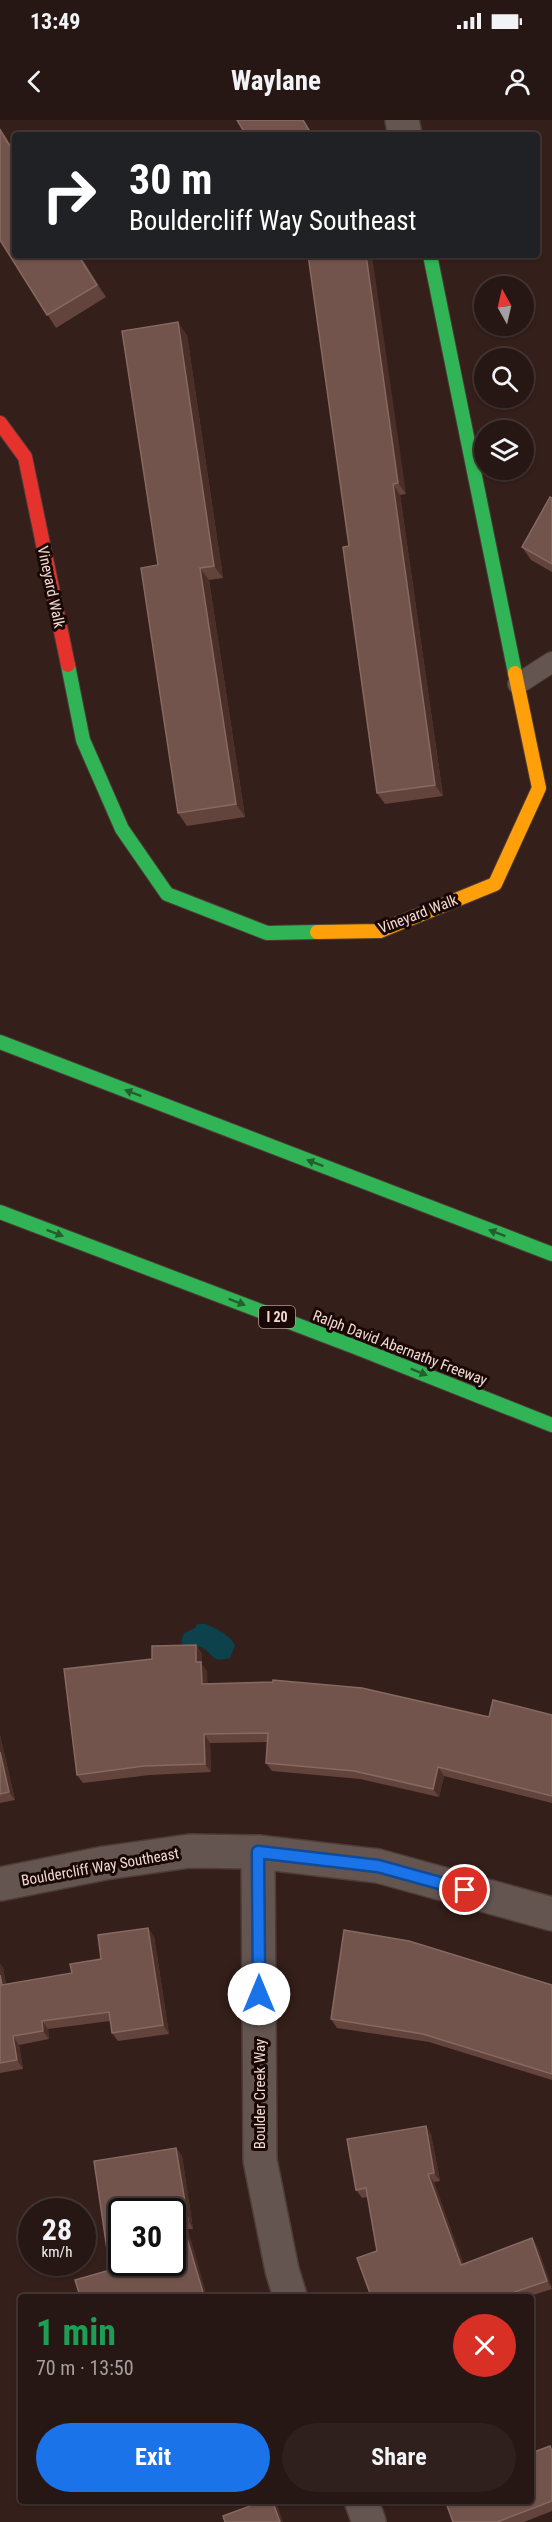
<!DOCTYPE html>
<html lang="en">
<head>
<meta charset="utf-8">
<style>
  :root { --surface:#271714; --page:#2f201d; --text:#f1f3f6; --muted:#a49fa0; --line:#433634; --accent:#1a73e8 }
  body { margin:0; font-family:"Roboto Condensed",sans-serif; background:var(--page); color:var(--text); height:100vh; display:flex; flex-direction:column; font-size:22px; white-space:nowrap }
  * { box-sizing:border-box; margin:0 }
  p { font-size:20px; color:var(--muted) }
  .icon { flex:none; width:33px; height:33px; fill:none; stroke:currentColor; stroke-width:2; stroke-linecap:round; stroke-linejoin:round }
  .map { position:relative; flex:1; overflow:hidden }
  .details { position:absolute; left:18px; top:2174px; width:516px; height:210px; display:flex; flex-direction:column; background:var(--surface); border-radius:6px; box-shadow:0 2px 4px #0004,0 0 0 2px var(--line) }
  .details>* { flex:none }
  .banner { position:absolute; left:12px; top:12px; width:528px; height:126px; border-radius:6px; box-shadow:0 2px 4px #0004,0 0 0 2px var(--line); background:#202124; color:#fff; overflow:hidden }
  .needle { width:39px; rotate:352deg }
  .tools { position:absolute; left:474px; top:156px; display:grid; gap:12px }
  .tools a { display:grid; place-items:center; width:60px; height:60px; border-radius:50%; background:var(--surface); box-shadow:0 2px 4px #0004,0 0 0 2px var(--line); font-size:30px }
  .speed { position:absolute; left:18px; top:2078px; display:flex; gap:12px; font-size:30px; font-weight:700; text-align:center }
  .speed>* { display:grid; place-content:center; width:78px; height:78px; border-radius:50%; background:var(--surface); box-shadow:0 2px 4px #0004,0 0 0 2px var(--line); line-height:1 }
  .speed small { font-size:15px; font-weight:400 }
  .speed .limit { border:3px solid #111; border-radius:9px; background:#fff; color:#111 }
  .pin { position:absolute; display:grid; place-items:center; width:51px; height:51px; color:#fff; margin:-26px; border:3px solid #fff; border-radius:50%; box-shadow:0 2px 6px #0007 }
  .me { position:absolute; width:66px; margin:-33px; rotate:0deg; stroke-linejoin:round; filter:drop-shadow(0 0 4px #0008) }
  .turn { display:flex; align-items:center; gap:21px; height:126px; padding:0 18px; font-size:27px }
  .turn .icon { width:78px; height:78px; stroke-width:2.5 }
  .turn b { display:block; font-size:42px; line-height:51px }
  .round { display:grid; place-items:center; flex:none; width:63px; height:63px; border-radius:32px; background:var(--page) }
  .summary { display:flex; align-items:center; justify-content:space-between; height:102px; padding:0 18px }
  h1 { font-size:36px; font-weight:700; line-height:45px; color:#1e9e55 }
  .action { display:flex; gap:12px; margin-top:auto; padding:12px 18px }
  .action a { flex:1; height:69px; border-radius:36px; background:var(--accent); color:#fff; font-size:24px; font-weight:700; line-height:69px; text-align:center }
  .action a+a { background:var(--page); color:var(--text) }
  .status { display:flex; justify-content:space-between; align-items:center; height:42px; padding:0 30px; background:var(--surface); direction:ltr }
  .status svg { height:16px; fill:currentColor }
  header { display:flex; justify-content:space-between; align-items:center; height:78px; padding:0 18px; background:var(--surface); font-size:27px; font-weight:700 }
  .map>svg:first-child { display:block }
</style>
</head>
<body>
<div class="status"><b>13:49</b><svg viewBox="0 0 49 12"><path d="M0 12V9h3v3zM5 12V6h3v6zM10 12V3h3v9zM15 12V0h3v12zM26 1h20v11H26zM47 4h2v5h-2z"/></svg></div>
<header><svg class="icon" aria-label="back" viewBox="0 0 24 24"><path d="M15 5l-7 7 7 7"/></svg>Waylane<svg class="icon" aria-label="person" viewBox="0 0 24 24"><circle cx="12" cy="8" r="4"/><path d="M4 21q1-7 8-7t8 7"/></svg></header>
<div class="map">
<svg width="552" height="2402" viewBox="0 0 552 2402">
  <rect width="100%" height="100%" fill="#341f1a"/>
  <!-- water -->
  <path fill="#0d424c" d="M197,1504H206C215,1508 233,1517 235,1526L230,1538C210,1543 216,1535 201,1527L184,1526L181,1522L184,1513L195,1508Z"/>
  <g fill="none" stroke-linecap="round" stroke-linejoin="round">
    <!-- lane casing -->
    <g stroke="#4d3c38" stroke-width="22">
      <path id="lane" d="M518,564L552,542"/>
    </g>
    <!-- street casing -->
    <g stroke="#4d3c38" stroke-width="36">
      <g id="street">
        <path d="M402,0L405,15"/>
        <path d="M258,1732L260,2040L282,2150L290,2176"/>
        <path d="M0,1764L105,1743L190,1731L258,1732L378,1746L552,1794"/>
        <path d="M361,2380L369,2402"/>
      </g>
    </g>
    <!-- fast casing -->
    <g stroke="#4d3c38" stroke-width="16">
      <g id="fast">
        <path d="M430,135L515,553"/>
        <path d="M68,545L83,620L122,709L167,774L267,813L317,812"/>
        <path d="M0,922L552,1134"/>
        <path d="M0,1092L355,1227L552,1305"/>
      </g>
    </g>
    <!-- slow casing -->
    <g stroke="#4d3c38" stroke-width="16">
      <path id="slow" d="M317,812L380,811L495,764L539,668L515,553"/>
    </g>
    <!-- jam casing -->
    <g stroke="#4d3c38" stroke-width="16">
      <path id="jam" d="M0,303L25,337L68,545"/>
    </g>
    <!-- lane -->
    <use href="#lane" stroke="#645551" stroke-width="20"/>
    <!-- street -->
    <use href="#street" stroke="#645551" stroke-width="33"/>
    <!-- fast -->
    <use href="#fast" stroke="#30b455" stroke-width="14"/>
    <!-- slow -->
    <use href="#slow" stroke="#ff9f0a" stroke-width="14"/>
    <!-- jam -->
    <use href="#jam" stroke="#e5322d" stroke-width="14"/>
  </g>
  <!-- wall -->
  <g fill="#63443c">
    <path d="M0,8L106,177L56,208L0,120Z"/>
    <path d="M308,135L406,374L400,375L443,676L385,684L377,673L349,426Z"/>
    <path d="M187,215L223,458L209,460L245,697L187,706L178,693L158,445Z"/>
    <path d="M552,378V452L531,440L522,427Z"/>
    <path d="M196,1525L202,1534V1545L207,1551V1563L489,1597L552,1595V1683L444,1656L439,1677L360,1659L272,1651L266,1643L268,1622L210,1623L211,1652L150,1655L83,1663L77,1655L152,1539Z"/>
    <path d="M0,1615L15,1680L0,1683Z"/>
    <path d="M154,1816L169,1914L118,1921L112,1913L110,1901L48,1909L49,1919L19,1925L23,1949L0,1953V1844L3,1848L6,1864L72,1853Z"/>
    <path d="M552,1865V1960L429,1922L337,1908L331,1899Z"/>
    <path d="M431,2014L440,2061L434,2062L463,2144L537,2126L552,2169L530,2176H371L377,2131L367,2077L362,2078L356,2070Z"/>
    <path d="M176,2028L182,2036L193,2109H188L110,2150Z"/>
    <path d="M552,2329V2391L524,2402H453Z"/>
  </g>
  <!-- shaded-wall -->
  <g fill="#4a2f28">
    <path d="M78,135H79L106,177L97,165Z"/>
    <path d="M366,135H372L406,374L398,363Z"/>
    <path d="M178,202L187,215L223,458L214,446Z"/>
    <path d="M393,364L400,375L443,676L435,665Z"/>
    <path d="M200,448L209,460L245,697L236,684Z"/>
    <path d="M196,1525L202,1534V1545L207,1551L208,1572L202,1564L196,1542Z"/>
    <path d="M204,1614L210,1623L211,1652L205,1644Z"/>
    <path d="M0,1615L15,1680L9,1672L0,1632Z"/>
    <path d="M438,1647L444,1656L439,1677L433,1669Z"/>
    <path d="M148,1808L154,1816L169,1914L163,1905Z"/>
    <path d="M0,1844L3,1848L8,1874L2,1865L0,1855Z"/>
    <path d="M42,1901L48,1909L49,1919L43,1911Z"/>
    <path d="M13,1916L19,1925L23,1949L17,1940Z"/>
    <path d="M426,2006L431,2014L440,2061L434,2053Z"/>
    <path d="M176,2028L182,2036L193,2109L188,2100Z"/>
    <path d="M428,2054L434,2062L467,2153L461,2145Z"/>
    <path d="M182,2101L188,2109L207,2176H204Z"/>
    <path d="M532,2118L537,2126L552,2168L547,2161Z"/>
    <path d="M272,2380L278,2387L283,2402H280Z"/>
  </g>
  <!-- building -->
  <g fill="#72544c" stroke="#866961" stroke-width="1.5" fill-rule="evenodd">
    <path d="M237,0H303L312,15H246Z"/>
    <path d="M0,10L15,34V135H78L97,165L47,195L0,120Z"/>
    <path d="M308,135H366L398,363L393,364L435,665L377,673L343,427L349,426Z"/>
    <path d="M178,202L214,446L200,448L236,684L178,693L141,448L158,445L122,211Z"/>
    <path d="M550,377L552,378V444L522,427Z"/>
    <path d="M196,1525V1542H201L202,1564L273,1562V1560L362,1568L489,1597L493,1580L552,1595V1676L438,1647L433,1669L354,1651L266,1643L268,1613L204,1614L205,1644L144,1646L77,1655L64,1549L152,1539V1526Z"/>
    <path d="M0,1632L9,1672L0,1674Z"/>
    <path d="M148,1808L163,1905L112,1913L109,1892L42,1901L43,1911L13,1916L17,1940L0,1943V1855L2,1865L72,1853L70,1844L101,1839L98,1815Z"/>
    <path d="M344,1810L409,1821L552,1865V1954L423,1914L331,1899Z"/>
    <path d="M426,2006L434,2053L428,2054L461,2145L532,2118L547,2161L503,2176H371L357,2138L377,2131L366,2068L356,2070L347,2019Z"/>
    <path d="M176,2028L188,2100L182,2101L204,2176H80L75,2160L110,2150L94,2041ZM122,2091H172V2142H122Z"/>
    <path d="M550,2326L552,2331V2381L497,2402H453L445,2380H531V2333Z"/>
    <path d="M266,2380H272L280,2402H225L223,2396Z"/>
  </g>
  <!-- one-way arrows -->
  <defs><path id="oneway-solid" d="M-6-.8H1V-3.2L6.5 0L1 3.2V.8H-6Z" transform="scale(1.5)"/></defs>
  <g fill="#245e2e">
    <use href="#oneway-solid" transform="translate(133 973) rotate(-159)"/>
    <use href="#oneway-solid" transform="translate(315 1043) rotate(-159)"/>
    <use href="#oneway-solid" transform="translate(55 1113) rotate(21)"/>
    <use href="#oneway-solid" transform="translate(497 1113) rotate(-159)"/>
    <use href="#oneway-solid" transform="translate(237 1182) rotate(21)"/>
    <use href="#oneway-solid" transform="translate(419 1252) rotate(22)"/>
  </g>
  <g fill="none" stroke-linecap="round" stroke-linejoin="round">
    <!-- route casing -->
    <g stroke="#114b97" stroke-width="15">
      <path id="route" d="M259,1874L258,1732L378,1746L465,1770"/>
    </g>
    <!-- route -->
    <use href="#route" stroke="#1a73e8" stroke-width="10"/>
  </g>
  <g text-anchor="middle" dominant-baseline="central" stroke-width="6" stroke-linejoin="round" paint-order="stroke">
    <!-- shield labels -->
    <rect fill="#190906" stroke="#b29b95" stroke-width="1.5" x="259" y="1186" width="36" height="22" rx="4.5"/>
    <g font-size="14" font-weight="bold" fill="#f3d9d2">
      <text x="277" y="1197">I 20</text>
    </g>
    <!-- street labels -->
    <g font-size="15" fill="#f3d9d2" stroke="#190906">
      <text transform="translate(51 467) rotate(78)">Vineyard Walk</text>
      <text transform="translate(418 794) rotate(-21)">Vineyard Walk</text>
      <text transform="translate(400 1228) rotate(21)">Ralph David Abernathy Freeway</text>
      <text transform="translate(100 1747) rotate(-10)">Bouldercliff Way Southeast</text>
      <text transform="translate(260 1974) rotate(-90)">Boulder Creek Way</text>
    </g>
  </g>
</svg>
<div class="tools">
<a><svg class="needle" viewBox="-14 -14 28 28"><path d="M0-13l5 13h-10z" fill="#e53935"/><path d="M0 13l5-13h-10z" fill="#a49fa0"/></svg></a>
<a><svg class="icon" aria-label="search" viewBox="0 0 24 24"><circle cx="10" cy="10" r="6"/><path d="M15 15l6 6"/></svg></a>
<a><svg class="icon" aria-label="layers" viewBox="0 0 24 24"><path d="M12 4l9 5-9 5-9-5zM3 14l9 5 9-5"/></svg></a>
</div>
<div class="speed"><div>28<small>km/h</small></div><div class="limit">30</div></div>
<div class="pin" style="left:465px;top:1770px;background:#d93025"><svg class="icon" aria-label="arrive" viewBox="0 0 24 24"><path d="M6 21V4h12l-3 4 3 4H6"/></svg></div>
<svg class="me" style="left:259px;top:1874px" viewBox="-20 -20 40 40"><circle r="19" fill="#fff"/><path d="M0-13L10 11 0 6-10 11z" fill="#1a73e8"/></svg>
<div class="banner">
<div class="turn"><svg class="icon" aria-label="right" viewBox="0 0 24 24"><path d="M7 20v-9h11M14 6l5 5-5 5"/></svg><div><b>30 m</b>Bouldercliff Way Southeast</div></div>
</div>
<section class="details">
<div class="summary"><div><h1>1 min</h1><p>70 m · 13:50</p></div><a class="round" style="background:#d93025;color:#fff"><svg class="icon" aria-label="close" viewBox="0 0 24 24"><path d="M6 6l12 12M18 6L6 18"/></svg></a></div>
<div class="action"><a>Exit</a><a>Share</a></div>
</section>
</div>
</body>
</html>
